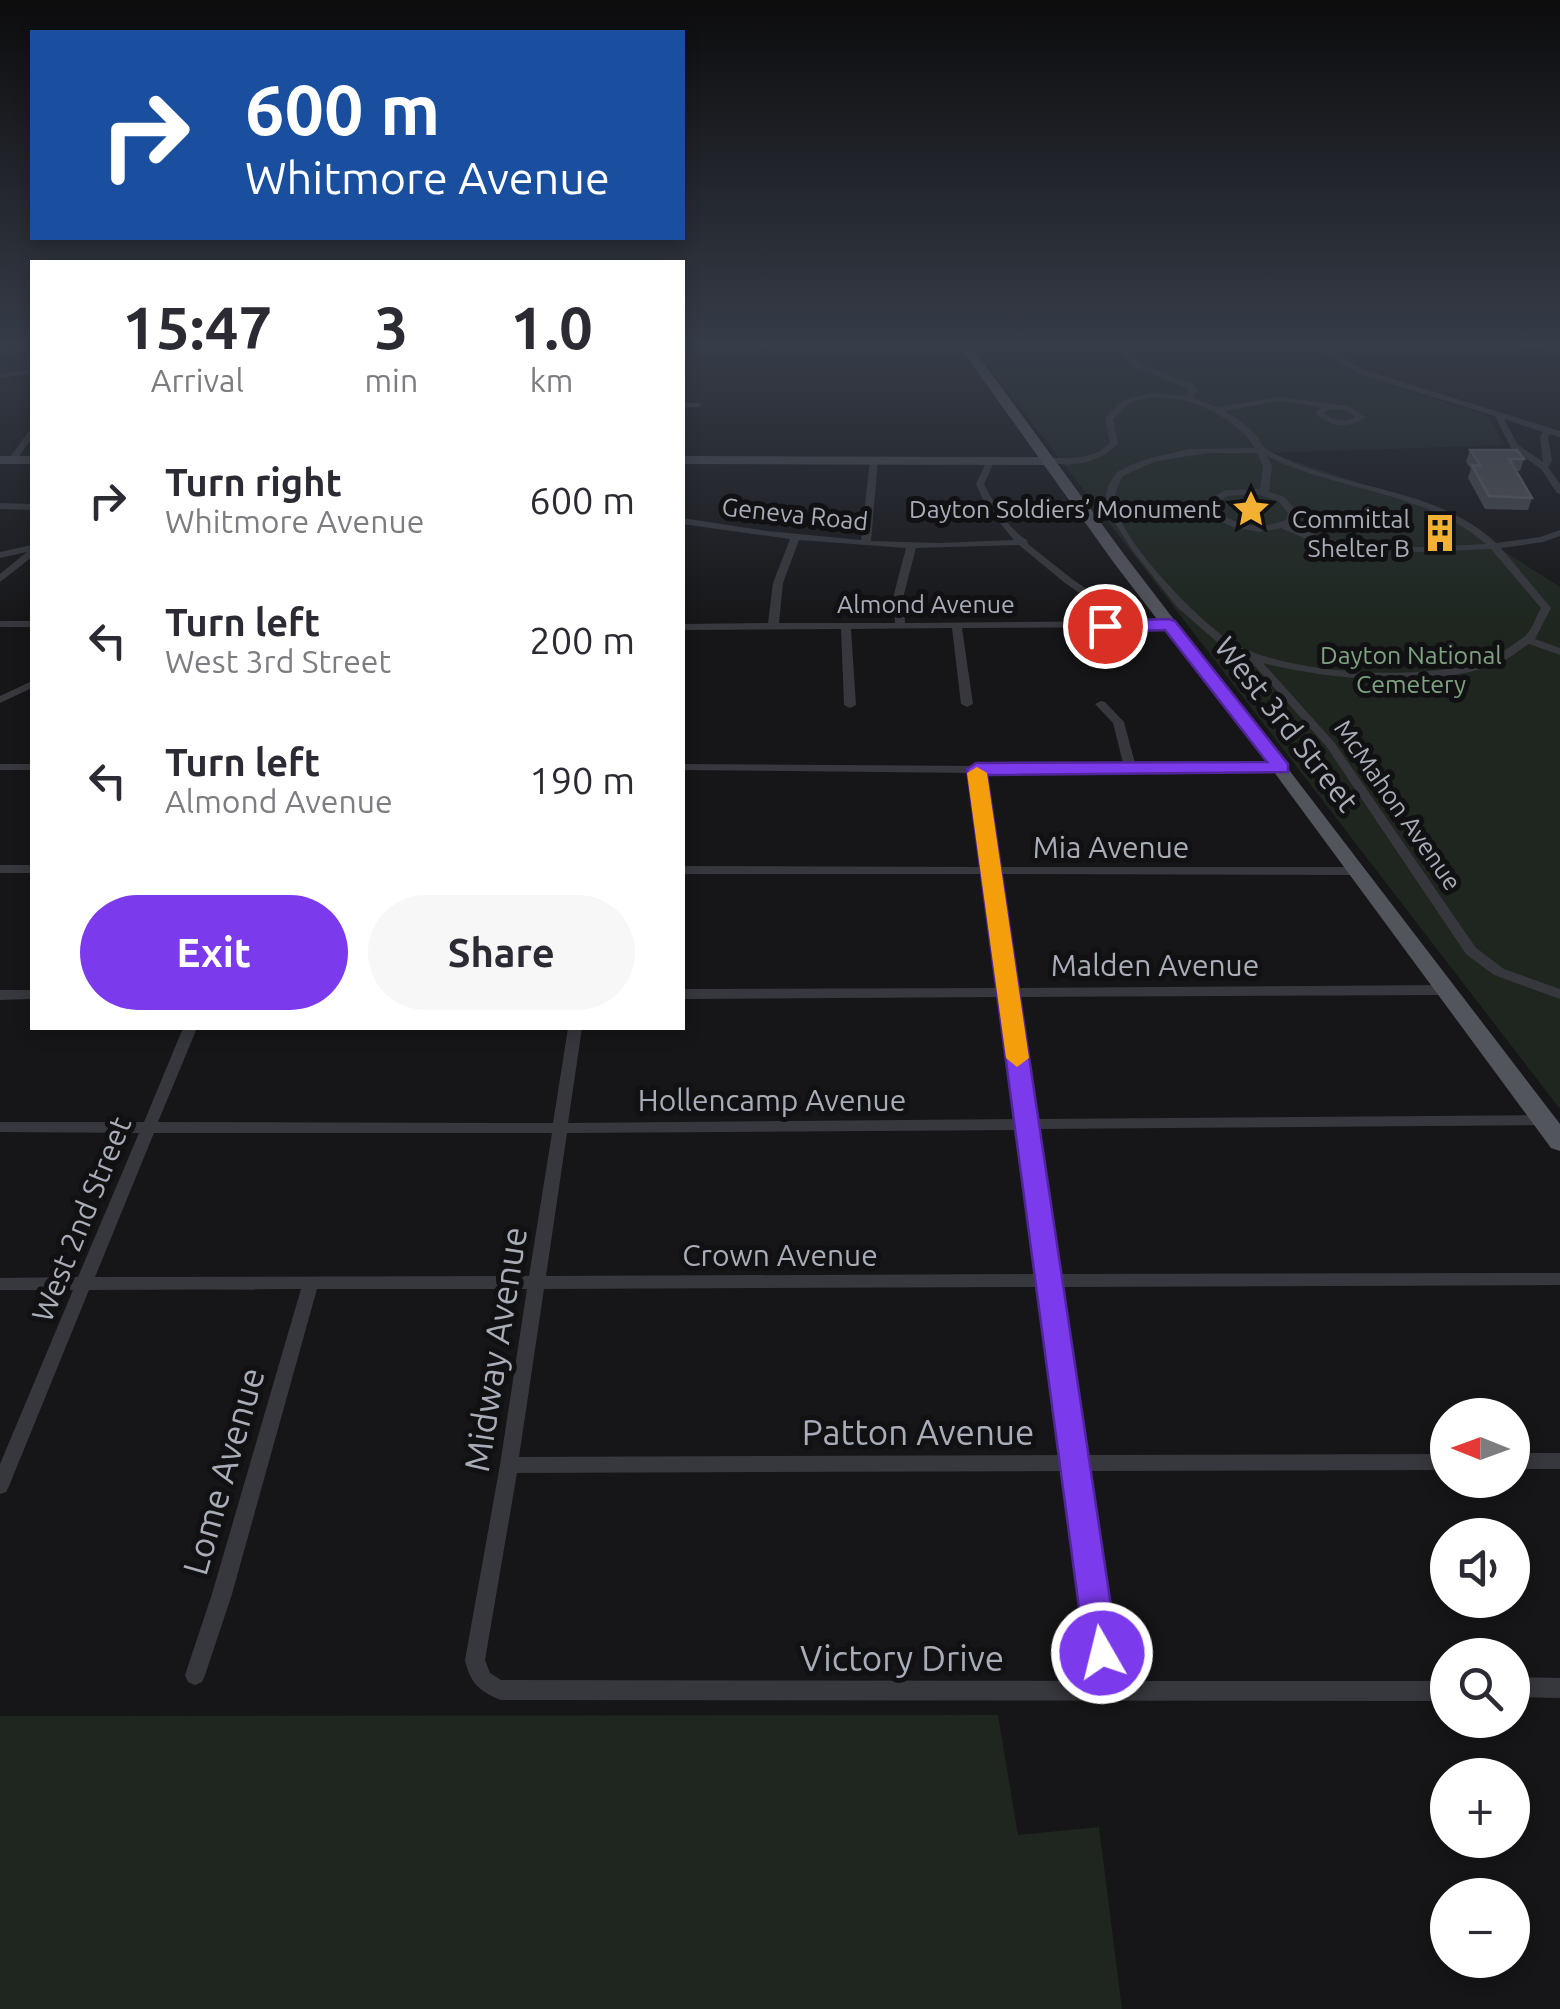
<!DOCTYPE html>
<html lang="en">
<head>
<meta charset="utf-8">
<style>
  :root { --surface:#fff; --page:#f7f7f7; --text:#2b2b33; --muted:#7c7c81; --accent:#7c3aed }
  body { margin:0; font-family:Ubuntu,sans-serif; background:var(--page); color:var(--text); height:100vh; display:flex; flex-direction:column; font-size:38px; white-space:nowrap }
  * { box-sizing:border-box; margin:0 }
  p { font-size:32px; color:var(--muted) }
  .icon { flex:none; width:55px; height:55px; fill:none; stroke:currentColor; stroke-width:2; stroke-linecap:round; stroke-linejoin:round }
  .map { position:relative; flex:1; overflow:hidden }
  .sheet { position:absolute; left:30px; top:260px; width:655px; height:770px; display:flex; flex-direction:column; background:var(--surface); border-radius:0px; box-shadow:0 5px 15px #0003 }
  .sheet>* { flex:none }
  .guide { position:absolute; left:30px; top:30px; width:655px; height:210px; border-radius:0px; box-shadow:0 5px 15px #0003; background:#1a4fa0; color:#fff; overflow:hidden }
  .needle { width:65px; rotate:271deg }
  .fabs { position:absolute; left:1430px; top:1398px; display:grid; gap:20px }
  .fabs a { display:grid; place-items:center; width:100px; height:100px; border-radius:50%; background:var(--surface); box-shadow:0 5px 15px #0003; font-size:50px }
  .pin { position:absolute; display:grid; place-items:center; width:85px; height:85px; color:#fff; margin:-42px; border:5px solid #fff; border-radius:50%; box-shadow:0 2px 10px #0007 }
  .me { position:absolute; width:110px; margin:-55px; rotate:352deg; stroke-linejoin:round; filter:drop-shadow(0 0 8px #0008) }
  .turn { display:flex; align-items:center; gap:35px; height:210px; padding:0 50px; font-size:45px }
  .turn .icon { width:130px; height:130px; stroke-width:2.5 }
  .turn b { display:block; font-size:70px; line-height:85px }
  .eta { display:flex; justify-content:space-evenly; align-items:center; height:170px; text-align:center }
  .eta b { font-size:60px; font-weight:700; line-height:70px }
  .button { display:flex; gap:20px; margin-top:auto; padding:20px 50px }
  .button a { flex:1; height:115px; border-radius:60px; background:var(--accent); color:#fff; font-size:40px; font-weight:700; line-height:115px; text-align:center }
  .button a+a { background:var(--page); color:var(--text) }
  ul { padding:0; list-style:none }
  li { display:flex; align-items:center; gap:30px; height:140px; padding:0 50px }
  li div { flex:1 }
  li b { display:block; font-size:38px }
  li em { font-style:normal }
  .map>svg:first-child { display:block }
</style>
</head>
<body>
<div class="map">
<svg width="1560" height="2009" viewBox="0 0 1560 2009">
  <rect width="100%" height="100%" fill="#161618"/>
  <!-- green -->
  <g fill="#1e261f">
    <path d="M973,346H1307L1355,373L1488,416L1505,445L1270,453L1440,510L1560,587V1109Z"/>
    <path d="M998,1715L1018,1835L1099,1827L1122,2009H0V1716Z"/>
  </g>
  <g fill="none" stroke-linecap="round" stroke-linejoin="round">
    <!-- street -->
    <g fill="#37383d" fill-rule="evenodd">
      <path d="M1116,346H1124L1141,364L1193,384L1197,390L1193,398L1217,407L1280,397L1349,406L1365,417C1349,430 1329,427 1315,413L1321,407L1280,401L1224,411C1237,418 1250,427 1260,440C1261,442 1261,444 1263,446C1269,452 1282,457 1290,461C1359,491 1439,490 1496,543L1540,537L1560,530V536L1543,542L1501,548L1551,608L1535,639L1560,648V655L1529,644C1520,649 1512,657 1503,661C1439,690 1329,680 1263,663L1334,742L1476,948L1504,969L1560,989V999L1494,975L1466,954L1326,746L1246,656L1218,643L1177,607L1132,550L1108,512L1106,494L1109,484L1117,472L1133,464L1150,458L1190,449L1255,448C1235,413 1169,385 1131,403C1125,406 1119,414 1113,419L1118,443C1102,463 1069,469 1046,461L1050,458C1072,458 1093,460 1110,443L1105,418L1123,400L1151,393L1186,396L1189,390L1187,388L1135,368ZM1328,410H1347L1355,417C1344,423 1334,421 1324,413ZM1209,453H1257L1263,466L1260,489L1226,490L1207,500V511L1214,518L1233,527L1259,532L1281,528L1316,543L1343,549L1421,552L1491,549L1541,608C1536,616 1533,628 1526,635C1525,637 1516,642 1514,644C1508,648 1501,653 1495,656C1435,683 1298,676 1239,646C1206,630 1120,541 1115,504C1114,494 1118,485 1123,476L1156,461ZM1267,456C1338,492 1424,490 1486,544C1419,548 1352,553 1290,525L1295,522L1298,513L1284,497L1269,492L1272,466ZM1256,494L1278,501L1288,513L1286,520C1261,530 1234,527 1215,508V503L1228,496Z"/>
      <path d="M1313,346H1322L1364,370L1560,431V437L1550,434L1548,437L1552,461L1548,467L1560,484V494L1557,493L1541,469L1511,448L1495,416L1358,374ZM1504,419L1543,432L1540,437L1543,462L1518,445Z"/>
      <path d="M1531,346H1543L1560,350V354Z"/>
      <path d="M32,369V373L0,378V374Z"/>
      <path d="M682,403H698L702,405L698,407L682,408Z"/>
      <path d="M29,431H32V438L15,462H9L8,460Z"/>
      <path d="M874,457L878,460L871,541L939,543L1014,540L986,506L976,484L988,458H994L995,460L984,484C995,505 1007,528 1027,540L1028,544L1072,579L1134,621H1169L1174,624L1169,627L962,628L973,704L967,707L961,704L952,628L851,629L856,705L850,708L844,705L841,629L682,630V624L768,623L773,583L790,539L682,524V518L767,531L861,540L870,460ZM799,540L906,548L894,594L895,623H779L783,583ZM1019,545L1065,583L1120,621L905,623L904,594L916,548Z"/>
      <path d="M0,503L32,504V510L0,509Z"/>
      <path d="M32,545V557L0,582V574L27,552L0,558V552Z"/>
      <rect x="0" y="621" width="32" height="6"/>
      <path d="M32,681V688L0,703V696Z"/>
      <path d="M1101,701L1105,702L1124,722L1136,767L1281,765L1287,768L1281,771L1191,774L983,773L997,867H1359L1365,871L1359,875L998,874L1015,988L1448,985L1455,990L1448,995L1016,997L1034,1119L1544,1115L1549,1116L1551,1120L1549,1124L1544,1125L1035,1129L1056,1274L1560,1273V1285L1058,1287L1083,1455L1448,1454V1470L1085,1471L1116,1681H1448V1701L501,1700C480,1692 470,1683 465,1660L500,1465L527,1289H317L232,1594L205,1675L202,1682L195,1685L188,1682L185,1675L212,1594L301,1289L89,1290L9,1486L6,1492L0,1494V1464L73,1290H0V1278L78,1277L139,1133L0,1132V1122H144L183,1028H197L158,1122L553,1123L568,1028H582L568,1123L1019,1119L1002,997L682,999V989L1001,988L986,874H682V866L985,867L972,773L682,770V764L1124,767L1113,723L1095,704ZM1020,1130L1040,1274L546,1276L567,1133ZM154,1133H552L529,1276L95,1277ZM1042,1287L1065,1455L519,1457L544,1289ZM1067,1471L1096,1681L501,1680L490,1673L485,1660L517,1473Z"/>
      <rect x="0" y="764" width="32" height="6"/>
      <rect x="0" y="865" width="32" height="8"/>
      <path d="M0,990H32V999L0,1000Z"/>
      <rect x="1512" y="1453" width="48" height="16"/>
      <path d="M1512,1677L1560,1678V1698L1512,1697Z"/>
    </g>
    <!-- secondary -->
    <g fill="#45474d" fill-rule="evenodd">
      <rect x="0" y="456" width="32" height="8"/>
      <path d="M682,456L1050,457L1056,461L1050,465L682,464Z"/>
    </g>
    <!-- primary -->
    <path fill="#53555c" fill-rule="evenodd" d="M959,346H971L1126,557L1560,1124V1151L1551,1148L1274,772L1114,563Z"/>
  </g>
  <!-- wall -->
  <path fill="#47494d" d="M1470,450L1524,459L1520,471H1516L1532,498L1528,510L1485,509L1468,478L1471,469L1466,462Z"/>
  <!-- building -->
  <path fill="#525359" stroke="#5f6168" stroke-width="2.5" d="M1470,450H1517L1524,459H1509L1532,498L1489,496L1472,465L1481,466Z"/>
  <!-- sky -->
  <linearGradient id="sky" x2="0" y2="1"><stop stop-color="#0c0c0d"/><stop offset="0.55" stop-color="#363c48"/><stop offset="1" stop-color="#363c48" stop-opacity="0"/></linearGradient>
  <rect width="1560" height="627" fill="url(#sky)"/>
  <!-- route -->
  <path fill="#7c3aed" stroke="#51269a" stroke-width="2.5" d="M1169,619L1175,621L1288,764V772L987,775L1118,1653L1113,1664L1102,1669L1090,1664L1085,1653L967,769L976,763L1267,762L1165,630L1105,632L1097,626L1105,621Z"/>
  <!-- slow -->
  <path fill="#f59e0b" d="M977,767L987,773L1029,1058L1017,1067L1006,1058L967,773Z"/>
  <!-- icons -->
  <defs>
    <g id="sight-bare" transform="scale(3)"><path d="M0-6L1.8-2.2L6-1.7L2.9 1.2L3.7 5.4L0 3.3L-3.7 5.4L-2.9 1.2L-6-1.7L-1.8-2.2Z" fill="#f2b134" stroke="#111113" stroke-width="2.5" paint-order="stroke"/></g>
    <g id="building-bare" transform="scale(3)"><path d="M-4-6H4V6H1V3H-1V6H-4ZM-2.5-4.3h1.7v1.8h-1.7ZM.8-4.3h1.7v1.8H.8ZM-2.5-1h1.7V.8h-1.7ZM.8-1h1.7V.8H.8Z" fill="#f2b134" stroke="#111113" stroke-width="2.5" paint-order="stroke"/></g>
  </defs>
  <g fill-rule="evenodd">
    <use href="#sight-bare" x="1251" y="509"/>
    <use href="#building-bare" x="1440" y="533"/>
  </g>
  <g text-anchor="middle" dominant-baseline="central" stroke-width="10" stroke-linejoin="round" paint-order="stroke">
    <!-- far-poi labels -->
    <g font-size="25" fill="#a8adb8" stroke="#111113" text-anchor="end">
      <text x="1221" y="509">Dayton Soldiers’ Monument</text>
      <text x="1410" y="519">Committal<tspan x="1410" dy="29">Shelter B</tspan></text>
    </g>
    <!-- far-street labels -->
    <g font-size="25" fill="#a8adb8" stroke="#111113">
      <text transform="translate(795 514) rotate(6)">Geneva Road</text>
      <text x="926" y="604">Almond Avenue</text>
      <text transform="translate(1398 805) rotate(55)">McMahon Avenue</text>
    </g>
    <!-- far-park labels -->
    <g font-size="25" fill="#7fa381" stroke="#111113">
      <text x="1411" y="655">Dayton National<tspan x="1411" dy="29">Cemetery</tspan></text>
    </g>
    <!-- street labels -->
    <g font-size="30" fill="#a8adb8" stroke="#111113">
      <text transform="translate(1287 724) rotate(52)">West 3rd Street</text>
      <text x="1111" y="847">Mia Avenue</text>
      <text x="1155" y="965">Malden Avenue</text>
      <text x="772" y="1100">Hollencamp Avenue</text>
      <text transform="translate(81 1219) rotate(-68)">West 2nd Street</text>
      <text x="780" y="1255">Crown Avenue</text>
    </g>
    <!-- near-street labels -->
    <g font-size="35" fill="#a8adb8" stroke="#111113">
      <text transform="translate(495 1349) rotate(-81)">Midway Avenue</text>
      <text x="918" y="1432">Patton Avenue</text>
      <text transform="translate(223 1471) rotate(-74)">Lome Avenue</text>
      <text x="902" y="1658">Victory Drive</text>
    </g>
  </g>
</svg>
<div class="fabs">
<a><svg class="needle" viewBox="-14 -14 28 28"><path d="M0-13l5 13h-10z" fill="#e53935"/><path d="M0 13l5-13h-10z" fill="#7c7c81"/></svg></a>
<a><svg class="icon" aria-label="sound" viewBox="0 0 24 24"><path d="M4 9h4l5-4v14l-5-4H4zM17 9q2 3 0 6"/></svg></a>
<a><svg class="icon" aria-label="search" viewBox="0 0 24 24"><circle cx="10" cy="10" r="6"/><path d="M15 15l6 6"/></svg></a>
<a>+</a>
<a>−</a>
</div>
<div class="pin" style="left:1105px;top:626px;background:#d93025"><svg class="icon" aria-label="arrive" viewBox="0 0 24 24"><path d="M6 21V4h12l-3 4 3 4H6"/></svg></div>
<svg class="me" style="left:1102px;top:1653px" viewBox="-20 -20 40 40"><circle r="17" fill="#7c3aed" stroke="#fff" stroke-width="3"/><path d="M0-11L8 9 0 5-8 9z" fill="#fff"/></svg>
<div class="guide">
<div class="turn"><svg class="icon" aria-label="right" viewBox="0 0 24 24"><path d="M7 20v-9h11M14 6l5 5-5 5"/></svg><div><b>600 m</b>Whitmore Avenue</div></div>
</div>
<section class="sheet">
<div class="eta">
<div><b>15:47</b><p>Arrival</p></div>
<div><b>3</b><p>min</p></div>
<div><b>1.0</b><p>km</p></div>
</div>
<ul>
<li><svg class="icon" aria-label="right" viewBox="0 0 24 24"><path d="M7 20v-9h11M14 6l5 5-5 5"/></svg><div><b>Turn right</b><p>Whitmore Avenue</p></div><em>600 m</em></li>
<li><svg class="icon" aria-label="left" viewBox="0 0 24 24"><path d="M17 20v-9H6M10 6l-5 5 5 5"/></svg><div><b>Turn left</b><p>West 3rd Street</p></div><em>200 m</em></li>
<li><svg class="icon" aria-label="left" viewBox="0 0 24 24"><path d="M17 20v-9H6M10 6l-5 5 5 5"/></svg><div><b>Turn left</b><p>Almond Avenue</p></div><em>190 m</em></li>
</ul>
<div class="button"><a>Exit</a><a>Share</a></div>
</section>
</div>
</body>
</html>
